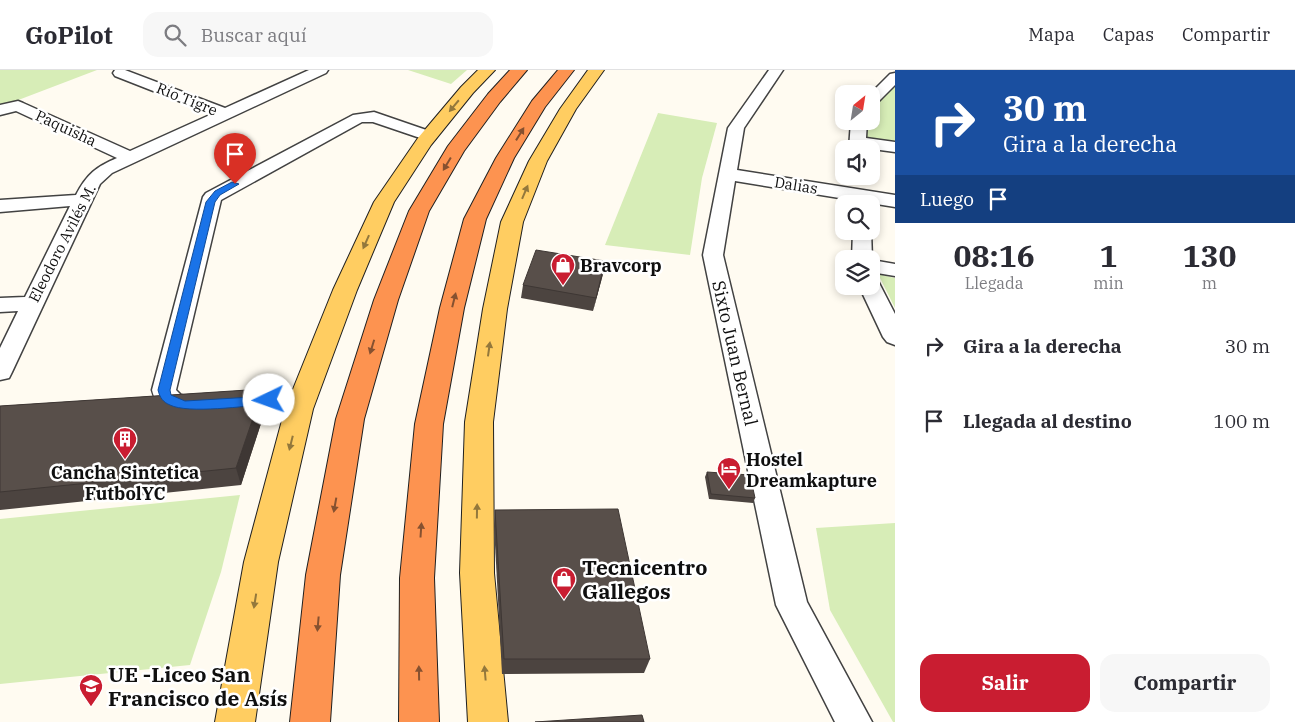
<!DOCTYPE html>
<html lang="es">
<head>
<meta charset="utf-8">
<style>
  :root { --surface:#fff; --page:#f7f7f7; --text:#2b2b33; --muted:#7c7c81; --line:#e1e1e2; --accent:#c91d31 }
  body { margin:0; font-family:"IBM Plex Serif",serif; background:var(--page); color:var(--text); height:100vh; display:flex; flex-direction:column; font-size:19px; white-space:nowrap }
  * { box-sizing:border-box; margin:0 }
  p { font-size:16px; color:var(--muted) }
  .icon { flex:none; width:28px; height:28px; fill:none; stroke:currentColor; stroke-width:2; stroke-linecap:round; stroke-linejoin:round }
  .map { position:relative; flex:1; overflow:hidden }
  .panel { display:flex; flex-direction:column; background:var(--surface); width:400px }
  .panel>* { flex:none }
  .guide { background:#1a4fa0; color:#fff; overflow:hidden }
  .needle { width:32px; rotate:30deg }
  .tools { position:absolute; left:835px; top:15px; display:grid; gap:10px }
  .tools a { display:grid; place-items:center; width:45px; height:45px; border-radius:10px; background:var(--surface); box-shadow:0 2px 8px #0003; font-size:25px }
  .pin { position:absolute; display:grid; place-items:center; width:42px; height:42px; color:#fff; margin:-51px -21px; border-radius:50% 50% 50% 0; rotate:-45deg; box-shadow:0 0 5px #0007 }
  .pin .icon { rotate:45deg }
  .me { position:absolute; width:55px; margin:-28px; rotate:267deg; stroke-linejoin:round; filter:drop-shadow(0 0 4px #0008) }
  .turn { display:flex; align-items:center; gap:18px; height:105px; padding:0 25px; font-size:22px }
  .turn .icon { width:65px; height:65px; stroke-width:2.5 }
  .turn b { display:block; font-size:35px; line-height:42px }
  .then { display:flex; align-items:center; height:48px; padding:0 25px; background:#0003; gap:10px; font-size:19px }
  .eta { display:flex; justify-content:space-evenly; align-items:center; height:85px; text-align:center }
  .eta b { font-size:30px; font-weight:700; line-height:35px }
  .button { display:flex; gap:10px; margin-top:auto; padding:10px 25px }
  .button a { flex:1; height:58px; border-radius:15px; background:var(--accent); color:#fff; font-size:20px; font-weight:700; line-height:58px; text-align:center }
  .button a+a { background:var(--page); color:var(--text) }
  ul { padding:0; list-style:none }
  li { display:flex; align-items:center; gap:15px; height:75px; padding:0 25px }
  li div { flex:1 }
  li b { display:block; font-size:19px }
  li em { font-style:normal }
  header { display:flex; align-items:center; gap:30px; box-sizing:border-box; height:70px; padding:0 25px; background:var(--surface); border-bottom:1px solid var(--line) }
  header strong { font-size:24px }
  nav { display:flex; gap:28px; margin-inline-start:auto; font-size:18px }
  .search { width:350px; height:45px; background:var(--page); display:flex; align-items:center; gap:12px; box-sizing:border-box; padding:0 18px; border-radius:15px; color:var(--muted); font-size:19px }
  main { display:flex; flex:1; min-height:0 }
  .map>svg:first-child { display:block }
</style>
</head>
<body>
<header>
<strong>GoPilot</strong>
<div class="search"><svg class="icon" aria-label="search" viewBox="0 0 24 24"><circle cx="10" cy="10" r="6"/><path d="M15 15l6 6"/></svg>Buscar aquí</div>
<nav><a>Mapa</a><a>Capas</a><a>Compartir</a></nav>
</header>
<main>
<div class="map">
<svg width="895" height="652" viewBox="0 0 895 652">
  <rect width="100%" height="100%" fill="#fffbf1"/>
  <!-- green -->
  <g fill="#d7edb7">
    <path d="M0,0H97L0,37Z"/>
    <path d="M408,0H467L451,14Z"/>
    <path d="M895,14V72L865,68L866,51H871C871,30 881,28 895,14Z"/>
    <path d="M658,43L717,53L702,108L690,185L605,175Z"/>
    <path d="M878,204L895,208V238Z"/>
    <path d="M240,425L221,502L190,595L0,614V449Z"/>
    <path d="M895,453V652H893L830,540L816,458Z"/>
  </g>
  <g fill="none" stroke-linecap="round" stroke-linejoin="round">
    <!-- street casing -->
    <g stroke="#424242" stroke-width="3">
      <g id="street">
        <path d="M115,0H125L225,38L309,0H328L326,3L112,103L100,114L12,302L9,308L0,310V278L18,241L0,242V228L25,227L70,136L0,142V130L76,125C87,104 96,97 117,88L16,41L0,45V35L18,31L23,33L130,81L212,44L115,6L113,3Z"/>
        <path d="M769,0H783L744,58L737,100L895,125V137L735,111L723,185L807,532L872,652H835L776,535L703,185L728,58Z"/>
        <path d="M895,3V15L876,34L871,35L870,24L890,4Z"/>
        <path d="M374,42L435,63L437,66L435,69L429,71L373,52H362L221,130L176,320L181,325L185,326L303,319L312,322L316,328L312,334L303,337C277,338 183,349 164,339C157,334 154,328 152,320L203,127L206,123L353,45Z"/>
        <path d="M851,51H867L866,68L895,72V82L865,78L849,79Z"/>
        <path d="M871,159L872,190L895,194V206L871,202V189H852L853,161H871Z"/>
        <path d="M871,210L878,211L895,244V275L887,272L883,267L859,216H871Z"/>
      </g>
    </g>
    <!-- primary casing -->
    <g stroke="#202020" stroke-width="2">
      <g id="primary">
        <path d="M478,0H495L473,23L431,75L394,132L357,220L313,339L278,492L255,652H215L244,492L285,339L333,220L374,132L418,68L461,17Z"/>
        <path d="M588,0H604L576,39L547,91L523,152L507,239L493,352L494,503L508,652H468L460,503L465,352L483,239L501,152L529,91L560,39Z"/>
      </g>
    </g>
    <!-- highway casing -->
    <g stroke="#202020" stroke-width="2">
      <g id="highway">
        <path d="M510,0H527L500,32L464,81L429,141L398,230L364,349L340,505L330,652H290L306,505L336,349L374,230L409,141L448,76L488,24Z"/>
        <path d="M558,0H574L545,37L514,88L486,149L464,238L443,354L434,508L439,652H399L400,508L415,354L440,238L464,149L496,88L532,31Z"/>
      </g>
    </g>
    <!-- street -->
    <use href="#street" fill="#fff" fill-rule="evenodd"/>
    <!-- primary -->
    <use href="#primary" fill="#ffcd61" fill-rule="evenodd"/>
    <!-- highway -->
    <use href="#highway" fill="#fd9350" fill-rule="evenodd"/>
  </g>
  <!-- wall -->
  <g fill="#4c4440">
    <path d="M605,191L603,204L593,241L521,228L523,215Z"/>
    <path d="M263,319L267,335L241,415L0,440V336Z"/>
    <path d="M707,402L755,428L753,433L709,429L705,407Z"/>
    <path d="M495,440L650,589L644,603L502,604L494,456Z"/>
  </g>
  <!-- shaded-wall -->
  <g fill="#3e3734">
    <path d="M605,191L603,204L593,241L596,228Z"/>
    <path d="M263,319L267,335L241,415L236,398Z"/>
  </g>
  <!-- building -->
  <g fill="#584f4a" stroke="#3e3734">
    <path d="M536,180L605,191L596,228L523,215Z"/>
    <path d="M263,319L236,398L0,422V336Z"/>
    <path d="M707,402L750,405L755,428L711,424Z"/>
    <path d="M618,439L650,589H504L495,440Z"/>
    <path d="M642,645L644,652H535Z"/>
  </g>
  <!-- one-way arrows -->
  <defs><path id="oneway-solid" d="M-6-.8H1V-3.2L6.5 0L1 3.2V.8H-6Z" transform="scale(1.25)"/></defs>
  <g fill="#93783c">
    <use href="#oneway-solid" transform="translate(454 36) rotate(130)"/>
    <use href="#oneway-solid" transform="translate(525 122) rotate(-67)"/>
    <use href="#oneway-solid" transform="translate(366 172) rotate(114)"/>
    <use href="#oneway-solid" transform="translate(489 279) rotate(-82)"/>
    <use href="#oneway-solid" transform="translate(291 373) rotate(104)"/>
    <use href="#oneway-solid" transform="translate(477 441) rotate(-89)"/>
    <use href="#oneway-solid" transform="translate(255 531) rotate(99)"/>
    <use href="#oneway-solid" transform="translate(485 603) rotate(-95)"/>
  </g>
  <g fill="#865130">
    <use href="#oneway-solid" transform="translate(520 64) rotate(-58)"/>
    <use href="#oneway-solid" transform="translate(447 94) rotate(121)"/>
    <use href="#oneway-solid" transform="translate(454 230) rotate(-76)"/>
    <use href="#oneway-solid" transform="translate(372 277) rotate(107)"/>
    <use href="#oneway-solid" transform="translate(335 435) rotate(100)"/>
    <use href="#oneway-solid" transform="translate(421 460) rotate(-86)"/>
    <use href="#oneway-solid" transform="translate(318 554) rotate(95)"/>
    <use href="#oneway-solid" transform="translate(419 603) rotate(-91)"/>
  </g>
  <!-- route -->
  <path fill="#1a73e8" stroke="#114b97" d="M232,112L239,114L220,125L215,132L170,320L171,325L185,331L269,326L274,330L269,334C246,336 188,344 170,335C163,332 160,328 158,320L206,132L215,121Z"/>
  <!-- icons -->
  <defs>
    <g id="shop-pin" transform="scale(1.25)"><path d="M0 17L-7.5 6A9.5 9.5 0 1 1 7.5 6Z" fill="#c91d31" stroke="#fff"/><path d="M-5-2.5h2.3a2.7 3.5 0 0 1 5.4 0H5L5.5 6h-11ZM-1.5-2.5h3a1.5 2.3 0 0 0-3 0Z" fill="#fff"/></g>
    <g id="building-pin" transform="scale(1.25)"><path d="M0 17L-7.5 6A9.5 9.5 0 1 1 7.5 6Z" fill="#c91d31" stroke="#fff"/><path d="M-4-6H4V6H1V3H-1V6H-4ZM-2.5-4.3h1.7v1.8h-1.7ZM.8-4.3h1.7v1.8H.8ZM-2.5-1h1.7V.8h-1.7ZM.8-1h1.7V.8H.8Z" fill="#fff"/></g>
    <g id="hotel-pin" transform="scale(1.25)"><path d="M0 17L-7.5 6A9.5 9.5 0 1 1 7.5 6Z" fill="#c91d31" stroke="#fff"/><path d="M-6-4.5h1.5V1H6V5H4.5V3h-9V5H-6ZM-4 0a1.8 1.8 0 1 1 3.6 0ZM.5 0V-2.5h3Q6-2.5 6 0Z" fill="#fff"/></g>
    <g id="school-pin" transform="scale(1.25)"><path d="M0 17L-7.5 6A9.5 9.5 0 1 1 7.5 6Z" fill="#c91d31" stroke="#fff"/><path d="M0-5L7-2L0 1L-7-2ZM-4 1L0 2.5L4 1V4Q0 6-4 4Z" fill="#fff"/></g>
  </defs>
  <g fill-rule="evenodd">
    <use href="#shop-pin" x="563" y="195"/>
    <use href="#building-pin" x="125" y="369"/>
    <use href="#hotel-pin" x="729" y="399"/>
    <use href="#shop-pin" x="564" y="509"/>
    <use href="#school-pin" x="91" y="616"/>
  </g>
  <g text-anchor="middle" dominant-baseline="central" stroke-width="5" stroke-linejoin="round" paint-order="stroke">
    <!-- far-street labels -->
    <g font-size="15" fill="#0f0f0f" stroke="#fff">
      <text transform="translate(187 29) rotate(22)">Río Tigre</text>
      <text transform="translate(66 58) rotate(25)">Paquisha</text>
      <text transform="translate(796 115) rotate(9)">Dalias</text>
      <text transform="translate(62 173) rotate(-63)">Eleodoro Avilés M.</text>
    </g>
    <!-- poi labels -->
    <g font-size="18" font-weight="bold" fill="#0f0f0f" stroke="#fff" text-anchor="start">
      <text x="580" y="195">Bravcorp</text>
      <text x="746" y="389">Hostel<tspan x="746" dy="21">Dreamkapture</tspan></text>
      <text x="125" y="402" text-anchor="middle">Cancha Sintetica<tspan x="125" dy="21">FutbolYC</tspan></text>
    </g>
    <!-- street labels -->
    <g font-size="18" fill="#0f0f0f" stroke="#fff">
      <text transform="translate(735 283) rotate(77)">Sixto Juan Bernal</text>
    </g>
    <!-- near-poi labels -->
    <g font-size="21" font-weight="bold" fill="#0f0f0f" stroke="#fff" text-anchor="start">
      <text x="582" y="497">Tecnicentro<tspan x="582" dy="24">Gallegos</tspan></text>
      <text x="108" y="604">UE -Liceo San<tspan x="108" dy="24">Francisco de Asís</tspan></text>
    </g>
  </g>
</svg>
<div class="tools">
<a><svg class="needle" viewBox="-14 -14 28 28"><path d="M0-13l5 13h-10z" fill="#e53935"/><path d="M0 13l5-13h-10z" fill="#7c7c81"/></svg></a>
<a><svg class="icon" aria-label="sound" viewBox="0 0 24 24"><path d="M4 9h4l5-4v14l-5-4H4zM17 9q2 3 0 6"/></svg></a>
<a><svg class="icon" aria-label="search" viewBox="0 0 24 24"><circle cx="10" cy="10" r="6"/><path d="M15 15l6 6"/></svg></a>
<a><svg class="icon" aria-label="layers" viewBox="0 0 24 24"><path d="M12 4l9 5-9 5-9-5zM3 14l9 5 9-5"/></svg></a>
</div>
<div class="pin" style="left:235px;top:114px;background:#d93025"><svg class="icon" aria-label="arrive" viewBox="0 0 24 24"><path d="M6 21V4h12l-3 4 3 4H6"/></svg></div>
<svg class="me" style="left:269px;top:330px" viewBox="-20 -20 40 40"><circle r="19" fill="#fff"/><path d="M0-13L10 11 0 6-10 11z" fill="#1a73e8"/></svg>
</div>
<section class="panel">
<div class="guide">
<div class="turn"><svg class="icon" aria-label="right" viewBox="0 0 24 24"><path d="M7 20v-9h11M14 6l5 5-5 5"/></svg><div><b>30 m</b>Gira a la derecha</div></div>
<div class="then">Luego<svg class="icon" aria-label="arrive" viewBox="0 0 24 24"><path d="M6 21V4h12l-3 4 3 4H6"/></svg></div>
</div>
<div class="eta">
<div><b>08:16</b><p>Llegada</p></div>
<div><b>1</b><p>min</p></div>
<div><b>130</b><p>m</p></div>
</div>
<ul>
<li><svg class="icon" aria-label="right" viewBox="0 0 24 24"><path d="M7 20v-9h11M14 6l5 5-5 5"/></svg><div><b>Gira a la derecha</b></div><em>30 m</em></li>
<li><svg class="icon" aria-label="arrive" viewBox="0 0 24 24"><path d="M6 21V4h12l-3 4 3 4H6"/></svg><div><b>Llegada al destino</b></div><em>100 m</em></li>
</ul>
<div class="button"><a>Salir</a><a>Compartir</a></div>
</section>
</main>
</body>
</html>
